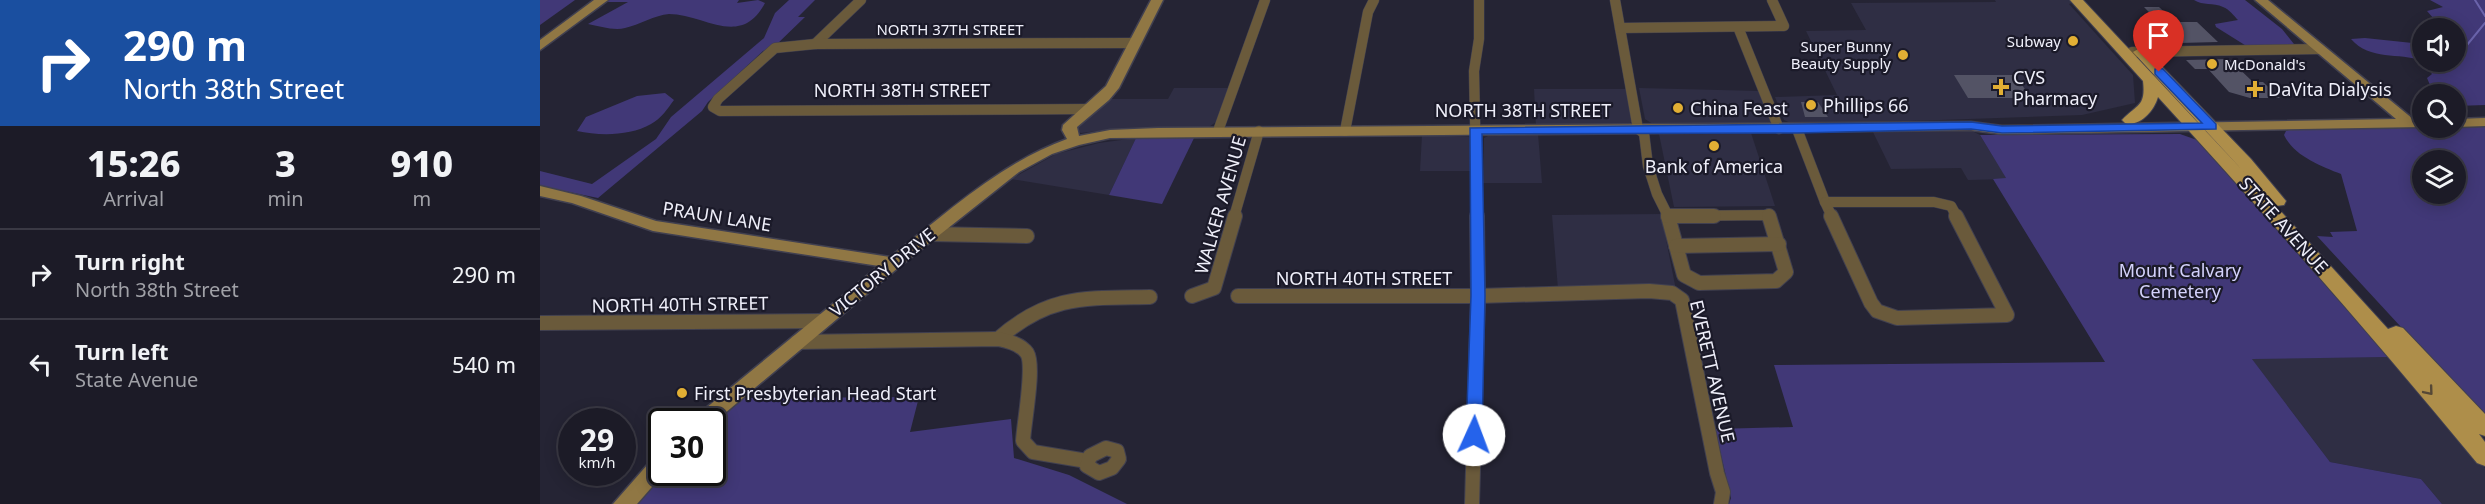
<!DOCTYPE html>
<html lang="en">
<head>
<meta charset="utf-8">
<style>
  :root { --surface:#1c1b27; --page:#292833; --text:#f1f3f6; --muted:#a0a1a7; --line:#3a3944 }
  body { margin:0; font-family:"Noto Sans",sans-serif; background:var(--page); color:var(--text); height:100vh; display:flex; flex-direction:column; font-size:22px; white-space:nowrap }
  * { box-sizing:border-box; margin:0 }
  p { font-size:20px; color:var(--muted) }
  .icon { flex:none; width:33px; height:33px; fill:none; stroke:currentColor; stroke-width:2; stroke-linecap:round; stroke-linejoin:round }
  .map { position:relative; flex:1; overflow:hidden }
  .panel { display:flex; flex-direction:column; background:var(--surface); width:540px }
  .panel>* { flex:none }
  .banner { background:#1a4fa0; color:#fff; overflow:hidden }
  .fabs { position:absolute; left:1872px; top:18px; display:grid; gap:12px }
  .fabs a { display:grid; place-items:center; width:54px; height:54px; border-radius:50%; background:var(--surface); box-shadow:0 3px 15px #0003,0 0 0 2px var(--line); font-size:30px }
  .speed { position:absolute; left:18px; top:408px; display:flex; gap:12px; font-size:30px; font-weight:700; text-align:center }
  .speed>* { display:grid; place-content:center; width:78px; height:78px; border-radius:50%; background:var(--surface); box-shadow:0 3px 15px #0003,0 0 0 2px var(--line); line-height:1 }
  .speed small { font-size:15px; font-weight:400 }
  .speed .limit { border:3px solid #111; border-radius:9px; background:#fff; color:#111 }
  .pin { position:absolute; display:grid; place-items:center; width:51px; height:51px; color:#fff; margin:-62px -26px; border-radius:50% 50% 50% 0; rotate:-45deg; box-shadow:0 0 6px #0007 }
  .pin .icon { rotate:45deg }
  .me { position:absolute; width:66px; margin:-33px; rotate:2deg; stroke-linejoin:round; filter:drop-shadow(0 0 4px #0008) }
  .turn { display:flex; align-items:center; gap:21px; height:126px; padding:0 24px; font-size:27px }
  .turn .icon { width:78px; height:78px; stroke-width:2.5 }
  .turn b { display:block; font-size:42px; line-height:51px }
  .eta { display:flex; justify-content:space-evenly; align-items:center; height:102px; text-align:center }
  .eta b { font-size:36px; font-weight:800; line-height:42px }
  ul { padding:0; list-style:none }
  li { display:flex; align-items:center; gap:18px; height:90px; padding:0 24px; border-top:2px solid var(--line) }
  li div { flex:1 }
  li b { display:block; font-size:22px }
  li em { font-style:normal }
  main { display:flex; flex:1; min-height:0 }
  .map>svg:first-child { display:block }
</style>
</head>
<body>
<main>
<section class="panel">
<div class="banner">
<div class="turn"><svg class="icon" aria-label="right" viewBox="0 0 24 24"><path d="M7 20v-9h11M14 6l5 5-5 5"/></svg><div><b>290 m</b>North 38th Street</div></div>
</div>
<div class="eta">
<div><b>15:26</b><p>Arrival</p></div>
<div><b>3</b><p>min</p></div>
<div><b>910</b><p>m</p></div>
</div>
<ul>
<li><svg class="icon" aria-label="right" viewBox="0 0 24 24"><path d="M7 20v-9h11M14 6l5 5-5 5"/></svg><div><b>Turn right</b><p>North 38th Street</p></div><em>290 m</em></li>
<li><svg class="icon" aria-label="left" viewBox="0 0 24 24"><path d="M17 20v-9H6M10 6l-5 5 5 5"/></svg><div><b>Turn left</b><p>State Avenue</p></div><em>540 m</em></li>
</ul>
</section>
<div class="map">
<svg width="1945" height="504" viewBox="0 0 1945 504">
  <rect width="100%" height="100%" fill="#252434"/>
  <!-- built -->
  <g fill="#2f2e44">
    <path d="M1455,0H1531L1532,3L1529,4L1593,75L1595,103L1542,115L1255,125L1244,120L1235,97L1297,95L1266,31L1326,30L1311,3L1456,2Z"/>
    <path d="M634,88H688L677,121L669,127L584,128L541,133L536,130L535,126L569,99H628Z"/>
    <path d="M1099,88L1219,91L1232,122L1229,124L1116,126L1105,119Z"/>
    <path d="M994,89H1088L1093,121L1087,125L996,127Z"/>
    <path d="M1333,132H1434L1440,135L1467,179L1428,180L1421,168L1351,169Z"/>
    <path d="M1211,133L1235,206L1134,207L1119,134Z"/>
    <path d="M998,134L1002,183H943L944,138L950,135Z"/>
    <path d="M882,135L929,137L933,140L934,171H880Z"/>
    <path d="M596,138L569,195L471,179L516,154L559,143Z"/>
    <path d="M1121,214L1136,290L1018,289L1012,215Z"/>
    <path d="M1849,357L1945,468V504H1902L1881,479L1790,462L1711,358Z"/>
  </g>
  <!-- green -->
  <g fill="#413877" fill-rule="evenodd">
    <path d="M0,0H35L0,25Z"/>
    <path d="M69,0H199L197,3L218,0L225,3C201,49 164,14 129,14C115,15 99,25 85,28C74,31 59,26 48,24L88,2H66Z"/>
    <path d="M249,0H275L258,17H265L235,46L223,51L168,102L162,111L58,198L0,186V171L52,184L116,139L131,117L224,38L235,13Z"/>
    <path d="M1654,0H1705L1742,29L1754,44L1708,47L1676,27L1675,24L1698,20C1694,16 1689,9 1683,7C1673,2 1663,6 1654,0Z"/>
    <path d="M1890,0H1945V105L1916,106V94H1896L1898,91L1890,85L1887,78L1892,74L1883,62H1916V28H1902L1887,11L1903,7Z"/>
    <path d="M1825,38L1882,44V61C1859,52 1830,61 1811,39Z"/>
    <path d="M125,93L134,100C128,108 121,119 111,124C90,136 60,136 37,131L46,117L97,96Z"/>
    <path d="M1945,125V418L1777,236L1793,237L1790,232L1817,231L1801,174C1781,166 1754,156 1744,135L1746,131L1752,129ZM1882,160H1916V194H1882Z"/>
    <path d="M1640,134L1657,140L1849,357L1712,359L1790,462L1881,479L1902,504H1189L1191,498L1175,429L1253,427L1234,365L1565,362L1453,179L1466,178L1440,135Z"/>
    <path d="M655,136L622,204L569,195L596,138Z"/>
    <path d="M379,397L370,432L471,419L474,458L529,475L587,504H96L123,473L172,472L173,422L201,398Z"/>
  </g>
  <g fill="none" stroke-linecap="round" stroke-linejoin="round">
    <!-- stream -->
    <g stroke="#6a63ab" stroke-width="2">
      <path d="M1935,0L1945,16"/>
      <path d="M1916,49L1927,45L1945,23"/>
    </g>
  </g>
  <!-- building -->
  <g fill="#535365">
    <path d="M1604,7H1619L1635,22H1657L1678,42L1639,43Z"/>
    <path d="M1689,59L1713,82H1723L1740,98H1710L1689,92L1668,69H1655L1646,60Z"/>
    <path d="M1414,75H1475L1491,98H1428Z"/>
    <path d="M1261,102H1278L1288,117H1265Z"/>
  </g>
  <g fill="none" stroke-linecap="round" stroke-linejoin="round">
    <!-- street-far1 casing -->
    <g stroke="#414050" stroke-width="11">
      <g id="street-far1">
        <path d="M1075,0L1098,129L1104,133L1108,166L1117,194L1128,216"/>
        <path d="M1198,27L1239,129"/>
        <path d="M1080,28L1244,26L1232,0"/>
        <path d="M275,44L321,0"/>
        <path d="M1592,52L1780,49"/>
        <path d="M550,109L180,111L173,107L178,99L235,48L275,44L595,43"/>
        <path d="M1257,129L1285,202"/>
        <path d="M678,131L725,0"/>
        <path d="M805,131L828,12L834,0"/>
        <path d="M1285,202H1394L1411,206L1417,217"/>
        <path d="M1285,202L1292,217"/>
        <path d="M1128,216L1229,215L1230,217"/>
        <path d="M694,217L719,131"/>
        <path d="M937,217L934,71L939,39V0"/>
      </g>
    </g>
    <!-- street casing -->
    <g stroke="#414050" stroke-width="16">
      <g id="street">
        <path d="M1128,216L1144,275L1159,283L1236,281L1246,272L1229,216"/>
        <path d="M1128,216H1174"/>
        <path d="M1291,216L1331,303L1337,311L1357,318L1467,315L1416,216"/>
        <path d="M390,234L487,236"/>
        <path d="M1136,246L1239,244"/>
        <path d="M652,296L674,288L695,216"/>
        <path d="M698,296H938L1109,291L1132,293L1142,300L1177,473L1183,492L1181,504"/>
        <path d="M0,323L281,321"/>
        <path d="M458,339C509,294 546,298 610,297"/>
        <path d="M257,342L458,339C468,341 481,344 487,353C495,366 484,422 483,441L493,452L547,461"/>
        <path d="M566,448L577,451L579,459L572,468L559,473L547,466L550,456Z"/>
        <path d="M932,504L938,296L937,216"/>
      </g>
    </g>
    <!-- secondary casing -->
    <g stroke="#414050" stroke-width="3">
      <g id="secondary">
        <path d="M54,0H68L0,50V40Z"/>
        <path d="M611,0H623L579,88L569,100L537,127L539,136L570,130L618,128L1431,122L1462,126L1856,119L1715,0H1728L1873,119H1882V127L1462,134L1431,130L570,138L539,145L512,154L479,172L359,267L172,424V422H152L155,417L339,266L113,231L32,203L0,196V186L41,196L116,221L350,257C406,214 460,163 527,139L522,130L523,125L566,86Z"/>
        <path d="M1945,118V126L1916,127V119Z"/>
        <path d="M122,454V472H125L97,504H73L115,456Z"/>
      </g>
    </g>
    <!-- primary casing -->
    <g stroke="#414050" stroke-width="2">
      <path id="primary" d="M1530,0H1543L1705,173L1593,52L1600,48L1605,49L1711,159L1746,201L1744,205L1736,206L1848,329L1856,326L1863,328L1945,414V436L1939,434L1945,442V466L1937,463C1834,338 1728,217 1618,97C1614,111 1600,127 1585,123L1582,120C1597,104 1606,107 1603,81Z"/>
    </g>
    <!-- street-far1 -->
    <use href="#street-far1" stroke="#6a5a3b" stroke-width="10"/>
    <!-- street -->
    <use href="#street" stroke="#6a5a3b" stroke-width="14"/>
    <!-- secondary -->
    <use href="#secondary" fill="#907744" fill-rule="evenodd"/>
    <!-- primary -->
    <use href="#primary" fill="#ae8e4a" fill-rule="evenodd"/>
  </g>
  <!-- one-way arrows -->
  <defs><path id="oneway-chevron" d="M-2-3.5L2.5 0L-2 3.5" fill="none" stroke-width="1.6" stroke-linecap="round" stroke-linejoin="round" transform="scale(1.5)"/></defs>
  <use stroke="#564836" href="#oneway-chevron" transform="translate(1889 391) rotate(50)"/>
  <!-- route -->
  <path fill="#2563eb" stroke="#184099" stroke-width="1.5" d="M1619,68L1623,69L1676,124V129L1462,133L1431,129L1257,133L942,134L945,296L942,435L940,439L934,441L928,439L926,435L931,296L930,128L1431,122L1462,126L1662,123L1615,74V69Z"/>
  <!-- markers -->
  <g fill="#e2af34" stroke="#1b1a29" stroke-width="2">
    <circle cx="1533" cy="41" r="6"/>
    <circle cx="1363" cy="55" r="6"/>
    <circle cx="1672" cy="64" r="6"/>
    <path d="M1458 78h6v6h6v6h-6v6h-6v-6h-6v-6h6z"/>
    <path d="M1712 80h6v6h6v6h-6v6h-6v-6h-6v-6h6z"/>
    <circle cx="1271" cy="105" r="6"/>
    <circle cx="1138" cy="108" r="6"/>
    <circle cx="1174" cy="146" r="6"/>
    <circle cx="142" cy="393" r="6"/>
  </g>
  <g text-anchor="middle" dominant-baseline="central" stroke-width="4.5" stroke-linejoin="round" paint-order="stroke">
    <!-- far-street labels -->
    <g font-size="15" fill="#efeffa" stroke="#1b1a29">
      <text x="410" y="29">NORTH 37TH STREET</text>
    </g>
    <!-- far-poi labels -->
    <g font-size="15" fill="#efeffa" stroke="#1b1a29" text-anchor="end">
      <text x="1521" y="41">Subway</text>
      <text x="1351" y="46">Super Bunny<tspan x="1351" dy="17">Beauty Supply</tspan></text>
      <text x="1684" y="64" text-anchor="start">McDonald's</text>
    </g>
    <!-- poi labels -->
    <g font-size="18" fill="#efeffa" stroke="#1b1a29" text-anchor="start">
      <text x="1473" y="77">CVS<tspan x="1473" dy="21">Pharmacy</tspan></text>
      <text x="1728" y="89">DaVita Dialysis</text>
      <text x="1283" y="105">Phillips 66</text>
      <text x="1150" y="108">China Feast</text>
      <text x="1174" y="166" text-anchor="middle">Bank of America</text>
      <text x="154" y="393">First Presbyterian Head Start</text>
    </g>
    <!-- street labels -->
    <g font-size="18" fill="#efeffa" stroke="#1b1a29">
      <text x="362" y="90">NORTH 38TH STREET</text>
      <text x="983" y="110">NORTH 38TH STREET</text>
      <text transform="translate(680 205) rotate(-74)">WALKER AVENUE</text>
      <text transform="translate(177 216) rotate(9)">PRAUN LANE</text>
      <text transform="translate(1744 225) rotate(48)">STATE AVENUE</text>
      <text transform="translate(342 272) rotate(-39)">VICTORY DRIVE</text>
      <text x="824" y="278">NORTH 40TH STREET</text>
      <text transform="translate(140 304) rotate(-1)">NORTH 40TH STREET</text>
      <text transform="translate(1173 371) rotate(77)">EVERETT AVENUE</text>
    </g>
    <!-- park labels -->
    <g font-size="18" fill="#d4d2fb" stroke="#1b1a29">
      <text x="1640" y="270">Mount Calvary<tspan x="1640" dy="21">Cemetery</tspan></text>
    </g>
  </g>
</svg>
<div class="fabs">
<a><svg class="icon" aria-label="sound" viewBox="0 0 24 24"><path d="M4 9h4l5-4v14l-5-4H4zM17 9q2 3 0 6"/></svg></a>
<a><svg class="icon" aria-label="search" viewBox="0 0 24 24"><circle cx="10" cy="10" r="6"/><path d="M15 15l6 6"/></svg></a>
<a><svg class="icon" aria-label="layers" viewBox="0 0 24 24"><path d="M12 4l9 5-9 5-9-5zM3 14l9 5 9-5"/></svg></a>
</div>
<div class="speed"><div>29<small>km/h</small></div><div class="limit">30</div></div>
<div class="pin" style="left:1619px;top:72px;background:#d93025"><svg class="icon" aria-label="arrive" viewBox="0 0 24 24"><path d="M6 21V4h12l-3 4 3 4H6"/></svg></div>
<svg class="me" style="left:934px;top:435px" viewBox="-20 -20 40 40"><circle r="19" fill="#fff"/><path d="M0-13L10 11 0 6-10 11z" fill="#2563eb"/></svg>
</div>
</main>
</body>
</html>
